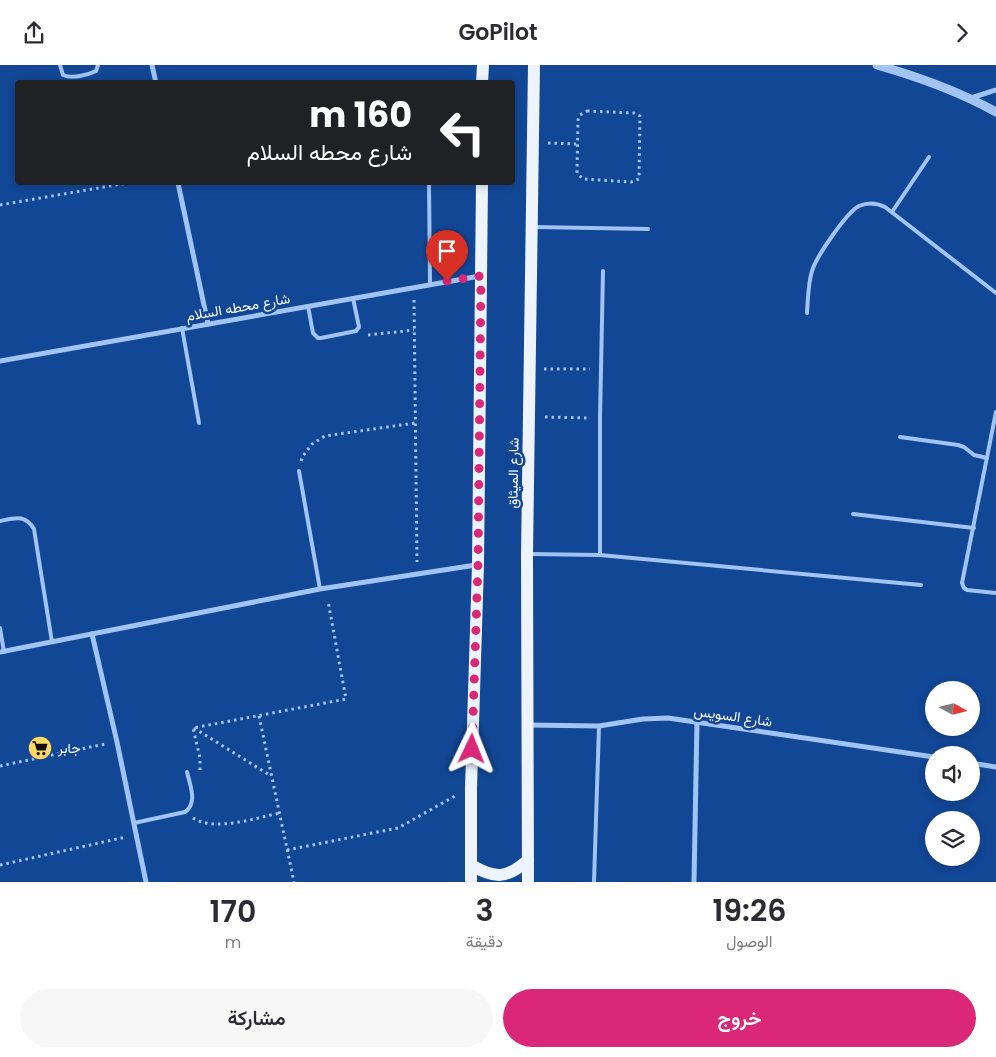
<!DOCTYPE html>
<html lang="ar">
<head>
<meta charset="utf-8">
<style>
  :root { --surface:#fff; --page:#f7f7f7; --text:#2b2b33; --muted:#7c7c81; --accent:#db2777 }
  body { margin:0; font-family:Poppins,Vazirmatn,sans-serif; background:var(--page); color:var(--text); direction:rtl; height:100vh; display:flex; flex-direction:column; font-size:19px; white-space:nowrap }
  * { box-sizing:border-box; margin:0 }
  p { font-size:16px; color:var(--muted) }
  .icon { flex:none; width:28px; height:28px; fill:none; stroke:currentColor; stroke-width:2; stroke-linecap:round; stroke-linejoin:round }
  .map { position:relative; height:817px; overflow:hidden; direction:ltr }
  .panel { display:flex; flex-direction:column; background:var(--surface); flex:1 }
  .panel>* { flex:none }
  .top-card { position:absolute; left:15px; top:15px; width:500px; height:105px; border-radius:5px; box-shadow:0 2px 8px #0003; direction:rtl; background:#202124; color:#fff; overflow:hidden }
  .needle { width:32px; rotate:98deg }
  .buttons { position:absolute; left:925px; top:616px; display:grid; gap:10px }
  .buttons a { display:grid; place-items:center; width:55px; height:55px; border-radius:50%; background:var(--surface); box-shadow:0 2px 8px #0003; font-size:25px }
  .pin { position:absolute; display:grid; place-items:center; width:42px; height:42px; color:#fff; margin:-51px -21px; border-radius:50% 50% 50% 0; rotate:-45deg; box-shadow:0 0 5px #0007 }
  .pin .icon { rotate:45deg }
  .me { position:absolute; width:55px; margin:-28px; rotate:2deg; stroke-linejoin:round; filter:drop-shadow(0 0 4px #0008) }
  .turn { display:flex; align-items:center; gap:18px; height:105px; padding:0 20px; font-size:22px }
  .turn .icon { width:65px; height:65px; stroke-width:2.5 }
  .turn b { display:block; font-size:35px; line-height:42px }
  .eta { display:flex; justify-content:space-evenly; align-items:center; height:85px; text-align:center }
  .eta b { font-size:30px; font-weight:600; line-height:35px }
  .primary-button { display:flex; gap:10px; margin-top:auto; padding:10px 20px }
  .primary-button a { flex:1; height:58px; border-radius:30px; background:var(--accent); color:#fff; font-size:20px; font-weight:600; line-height:58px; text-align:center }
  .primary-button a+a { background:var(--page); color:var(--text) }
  header { display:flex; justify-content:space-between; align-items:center; height:65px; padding:0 20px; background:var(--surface); font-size:22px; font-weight:600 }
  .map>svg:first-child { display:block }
</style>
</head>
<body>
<header><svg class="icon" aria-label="forward" viewBox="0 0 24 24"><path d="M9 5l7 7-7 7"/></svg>GoPilot<svg class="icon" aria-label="share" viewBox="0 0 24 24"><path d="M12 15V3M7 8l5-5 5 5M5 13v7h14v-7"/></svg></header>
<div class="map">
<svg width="996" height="817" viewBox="0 0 996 817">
  <rect width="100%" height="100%" fill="#124796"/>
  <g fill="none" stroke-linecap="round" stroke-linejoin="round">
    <!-- path -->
    <g stroke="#a1c4f3" stroke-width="3" stroke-dasharray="2.5 4" stroke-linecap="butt">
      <path d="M587,46L634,48L640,51L639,114L631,117L583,114L577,108L578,55L580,50Z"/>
      <path d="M548,78L576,79"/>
      <path d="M0,140L127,118"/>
      <path d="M414,235L417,497"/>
      <path d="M368,270L414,265"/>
      <path d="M544,304H590"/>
      <path d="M545,352L588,353"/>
      <path d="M301,396L303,391L312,379L325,371L415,358"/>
      <path d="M259,651L294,817"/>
      <path d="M194,663L271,711"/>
      <path d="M0,701L105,679"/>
      <path d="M200,705V693L193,663L346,634L328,536"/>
      <path d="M193,753C215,767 255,753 280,748"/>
      <path d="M287,785L398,763L455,731"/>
      <path d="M0,800L126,772"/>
    </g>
    <!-- service -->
    <g stroke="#a1c4f3" stroke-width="4">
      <path d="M60,0L63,10C72,14 88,10 96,6L98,0"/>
      <path d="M429,118L430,219"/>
      <path d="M892,147L929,92"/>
      <path d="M534,162L648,164"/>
      <path d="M308,241L313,268L318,273H321L356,266L359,262L353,233"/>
      <path d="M807,248C808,234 808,219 812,206C816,192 847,147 859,141C868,137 877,138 885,142L996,228"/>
      <path d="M182,263L199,358"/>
      <path d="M996,347L962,518L964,523L967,525L996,528"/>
      <path d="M900,372L958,380L964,382L974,390L987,393"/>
      <path d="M299,406L320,524"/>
      <path d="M853,449L974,463"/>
      <path d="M0,456C15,453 25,449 34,464L52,577"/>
      <path d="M529,489L600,490L921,520"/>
      <path d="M600,490V353L603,206"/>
      <path d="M0,563L4,587"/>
      <path d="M134,758L185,747C198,738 190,720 187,707"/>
      <path d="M594,817L599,661"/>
    </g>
    <!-- minor -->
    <g stroke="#a1c4f3" stroke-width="5">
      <path d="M152,0L156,18"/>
      <path d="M971,33L996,25"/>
      <path d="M178,118L208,259"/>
      <path d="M0,296L480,211"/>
      <path d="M92,569L117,677L146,817"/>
      <path d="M0,587L320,524L476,500"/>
      <path d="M528,660L599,661L643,654L668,653L934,692"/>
      <path d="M971,698L996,702"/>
      <path d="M694,817L697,656"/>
    </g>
    <!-- tertiary -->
    <path stroke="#a1c4f3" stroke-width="9" d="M877,0C919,12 958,26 996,47"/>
    <!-- primary -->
    <g stroke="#eef4ff" stroke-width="12">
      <path d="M482,18L483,0"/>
      <path d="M471,800C495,814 507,814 528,795"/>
      <path d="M471,817V723L478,500L482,118"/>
      <path d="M528,817L527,489L534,0"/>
    </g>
  </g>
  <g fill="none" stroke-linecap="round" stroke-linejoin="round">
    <!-- route -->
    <path stroke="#db2777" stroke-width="9" stroke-dasharray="0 16.2" d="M447,216L481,211L478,500L472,684"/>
  </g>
  <!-- icons -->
  <defs>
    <g id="supermarket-disc" transform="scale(1.25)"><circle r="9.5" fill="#ffd864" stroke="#124796"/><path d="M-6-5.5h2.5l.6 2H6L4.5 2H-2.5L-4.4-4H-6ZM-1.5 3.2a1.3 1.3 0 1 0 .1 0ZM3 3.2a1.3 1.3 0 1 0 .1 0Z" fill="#111"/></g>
  </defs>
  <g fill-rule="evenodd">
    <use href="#supermarket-disc" x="40" y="683"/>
  </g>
  <g text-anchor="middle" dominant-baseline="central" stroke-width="5" stroke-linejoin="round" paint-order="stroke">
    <!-- street labels -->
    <g font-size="14" fill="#fff" stroke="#124796">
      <text transform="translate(238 242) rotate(-10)">شارع محطه السلام</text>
      <text transform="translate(513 408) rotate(-89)">شارع الميثاق</text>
      <text transform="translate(733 651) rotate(8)">شارع السويس</text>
    </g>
    <!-- poi labels -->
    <g font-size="14" fill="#fff" stroke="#124796" text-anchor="start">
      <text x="58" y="683">جابر</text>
    </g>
  </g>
</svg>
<div class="buttons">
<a><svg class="needle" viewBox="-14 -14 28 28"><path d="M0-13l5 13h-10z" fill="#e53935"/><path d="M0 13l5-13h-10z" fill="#7c7c81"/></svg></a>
<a><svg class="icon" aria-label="sound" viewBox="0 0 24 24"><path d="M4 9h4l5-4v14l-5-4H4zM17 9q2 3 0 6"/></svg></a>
<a><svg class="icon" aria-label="layers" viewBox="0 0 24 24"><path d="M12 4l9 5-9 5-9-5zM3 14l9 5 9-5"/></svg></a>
</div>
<div class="pin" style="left:447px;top:216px;background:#d93025"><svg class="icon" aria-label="arrive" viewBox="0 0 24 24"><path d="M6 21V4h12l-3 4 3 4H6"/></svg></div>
<svg class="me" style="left:472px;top:684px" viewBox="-20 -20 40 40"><path d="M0-17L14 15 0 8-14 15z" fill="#db2777" stroke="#fff" stroke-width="4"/></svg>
<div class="top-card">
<div class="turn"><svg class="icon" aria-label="left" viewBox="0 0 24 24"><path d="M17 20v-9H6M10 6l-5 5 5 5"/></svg><div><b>160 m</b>شارع محطه السلام</div></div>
</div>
</div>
<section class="panel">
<div class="eta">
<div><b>19:26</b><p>الوصول</p></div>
<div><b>3</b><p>دقيقة</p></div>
<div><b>170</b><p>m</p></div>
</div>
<div class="primary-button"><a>خروج</a><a>مشاركة</a></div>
</section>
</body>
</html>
